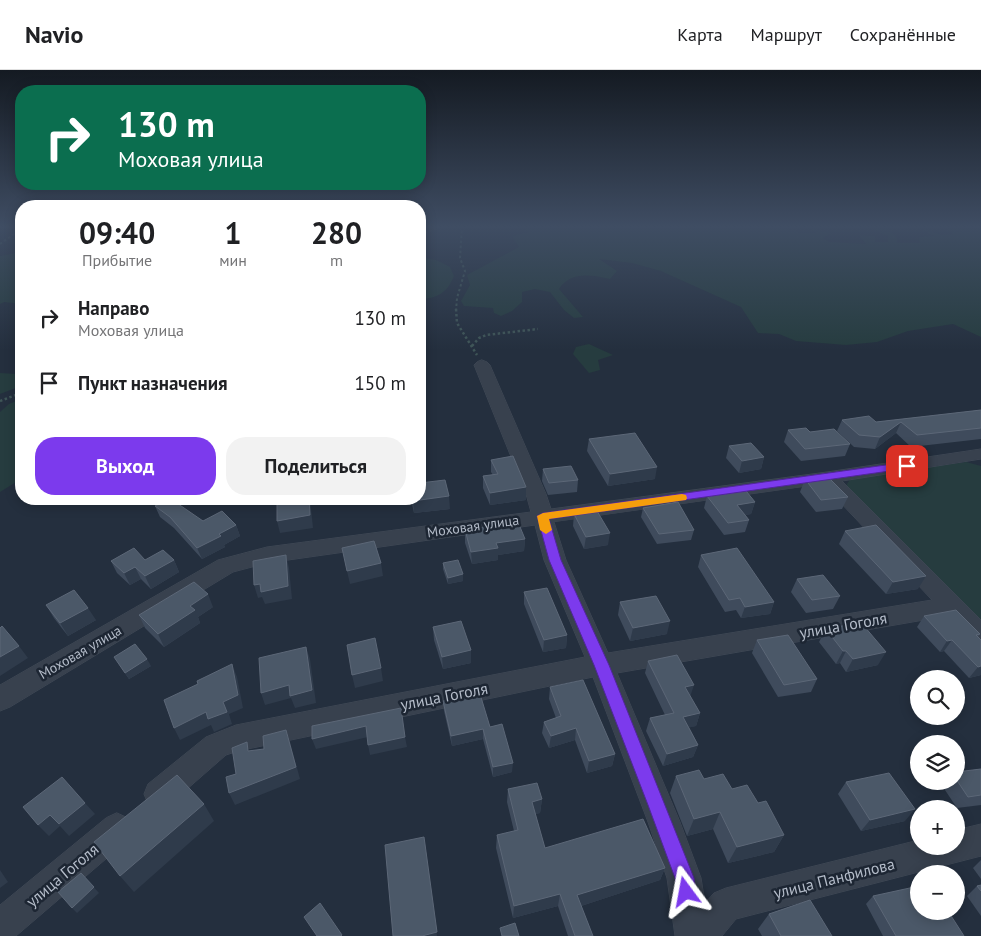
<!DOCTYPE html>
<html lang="ru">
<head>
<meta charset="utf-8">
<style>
  :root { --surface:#fff; --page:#f2f2f2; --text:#202124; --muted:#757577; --line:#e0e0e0; --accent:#7c3aed }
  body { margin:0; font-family:"PT Sans",sans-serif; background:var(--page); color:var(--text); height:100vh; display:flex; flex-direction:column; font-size:19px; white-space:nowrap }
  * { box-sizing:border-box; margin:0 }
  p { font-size:16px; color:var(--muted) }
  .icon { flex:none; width:28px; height:28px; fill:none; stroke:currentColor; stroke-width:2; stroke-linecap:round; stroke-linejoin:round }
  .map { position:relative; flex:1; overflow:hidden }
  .drawer { position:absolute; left:15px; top:130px; width:411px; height:305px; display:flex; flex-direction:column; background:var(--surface); border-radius:20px; box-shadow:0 2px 12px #0003 }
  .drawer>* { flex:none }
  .top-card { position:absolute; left:15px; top:15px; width:411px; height:105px; border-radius:20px; box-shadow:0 2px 12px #0003; background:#0b6e4f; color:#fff; overflow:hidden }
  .fabs { position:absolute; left:910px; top:600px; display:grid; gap:10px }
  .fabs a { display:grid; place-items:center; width:55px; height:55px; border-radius:50%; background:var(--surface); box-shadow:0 2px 12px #0003; font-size:25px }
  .pin { position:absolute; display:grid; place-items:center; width:42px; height:42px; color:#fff; margin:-21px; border-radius:10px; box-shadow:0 2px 8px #0006 }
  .me { position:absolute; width:55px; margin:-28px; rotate:347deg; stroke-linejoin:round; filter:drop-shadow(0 0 4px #0008) }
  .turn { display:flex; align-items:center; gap:18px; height:105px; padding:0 20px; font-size:22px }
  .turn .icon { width:65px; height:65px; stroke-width:2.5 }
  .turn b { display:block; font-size:35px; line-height:42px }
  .eta { display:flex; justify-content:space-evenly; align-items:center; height:85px; text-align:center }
  .eta b { font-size:30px; font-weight:700; line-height:35px }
  .button { display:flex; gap:10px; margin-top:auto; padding:10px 20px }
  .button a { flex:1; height:58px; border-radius:20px; background:var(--accent); color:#fff; font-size:20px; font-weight:700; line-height:58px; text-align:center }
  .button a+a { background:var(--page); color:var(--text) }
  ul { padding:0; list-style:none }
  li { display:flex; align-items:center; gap:15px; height:65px; padding:0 20px }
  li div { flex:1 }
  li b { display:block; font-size:19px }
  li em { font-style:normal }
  header { display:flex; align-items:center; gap:30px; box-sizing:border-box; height:70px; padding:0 25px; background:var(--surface); border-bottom:1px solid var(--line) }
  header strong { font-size:24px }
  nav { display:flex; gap:28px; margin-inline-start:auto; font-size:18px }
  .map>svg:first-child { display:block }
</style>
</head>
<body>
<header>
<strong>Navio</strong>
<nav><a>Карта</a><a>Маршрут</a><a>Сохранённые</a></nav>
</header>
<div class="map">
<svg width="981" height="866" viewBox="0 0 981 866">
  <rect width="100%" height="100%" fill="#242f3e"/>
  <!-- green -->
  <g fill="#263c3f">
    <path d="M526,158H776L793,160L800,163H816L811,158L831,163L823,168L829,172L866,174L859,165L875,166V172H888V166L870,158H888L897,168V173H920L919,167L934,166L922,159H925L941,165L954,164L946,158H981V267L953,254L908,261L877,272L846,275L796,271L779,264L758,263L741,237L661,201L632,193L599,189L617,201L610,209C591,205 571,201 559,219L583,247L574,248L564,240L550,222L535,219L522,222V232L512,241L501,246L494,243L493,238L464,236L461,231L470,215L467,205L519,177L512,166L529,162Z"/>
    <path d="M21,182V234L4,232L0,234V186Z"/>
    <path d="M420,187L436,190L450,197L454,206C447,223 438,228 420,229Z"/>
    <path d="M589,274L613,285L598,290L600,300L589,303L573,284L576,277Z"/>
    <path d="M21,302V316L0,324V303L17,304Z"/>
    <path d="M21,329V409L0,422V342L9,334Z"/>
    <path d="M966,392L981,396V559L848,425L847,414L851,408Z"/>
  </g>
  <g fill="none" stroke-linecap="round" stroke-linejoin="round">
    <!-- minor casing -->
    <g stroke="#414a57" stroke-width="1">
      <g id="minor">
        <path d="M482,290L487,292L490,295L546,424L551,439L827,402L981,379V389L842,411L981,550V576L972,573L947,546L617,603L680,752L701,808L705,833L714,823L726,818L919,770V776H956V760L981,754V786L736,849L722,866H675L667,808L648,752L593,607L238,681L226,685L170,734L159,739L148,734L144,724L148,714L206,667L236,655L585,587L544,490L535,455L267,493L233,502L10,637L0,641V615L218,490L267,477L531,442L526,424L474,295L477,292ZM823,414L932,530L608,583L566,490L554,452Z"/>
        <path d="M117,743L128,748L133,759L128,770L16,866H0V835L106,748Z"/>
      </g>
    </g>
    <!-- path-far1 -->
    <g stroke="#3f5557" stroke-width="2" stroke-dasharray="2.5 2.5" stroke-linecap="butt">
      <path d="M420,165L437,158"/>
      <path d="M0,174L21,159"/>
      <path d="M456,241L457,228L465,201L460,188L462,158"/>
    </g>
    <!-- path -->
    <g stroke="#3f5557" stroke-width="2.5" stroke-dasharray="2.5 2.5" stroke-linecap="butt">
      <path d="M456,239L457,253L477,285"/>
      <path d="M472,276L479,268L486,265L538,259"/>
      <path d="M0,331L21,323"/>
    </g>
    <!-- minor -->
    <use href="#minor" fill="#38414e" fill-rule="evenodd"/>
  </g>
  <!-- wall -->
  <g fill="#3f4b5c">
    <path d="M981,340V369L911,377L896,363L875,379L854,377L837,361L842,350L876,352Z"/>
    <path d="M788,360L810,362L850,374L845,386L801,391L784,372Z"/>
    <path d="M589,369L655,409L608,416L587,381Z"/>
    <path d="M729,376L764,387L761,399L739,403L726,388Z"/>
    <path d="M491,390L526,430L490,435L483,418V406L493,405L491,402Z"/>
    <path d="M543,399L578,410L577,422L548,425L542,411Z"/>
    <path d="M805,409L848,427L842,439L816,442L800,422Z"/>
    <path d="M719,420L755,432L751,444L745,445L749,450L745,462L724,465L704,438L707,426L717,424Z"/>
    <path d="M411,429H420L450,439L414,443Z"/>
    <path d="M155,436L203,451L236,455L240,466L224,475L225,477L202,489L174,458L160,447Z"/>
    <path d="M643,438L694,460L691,470L657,474L641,447Z"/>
    <path d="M574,444L608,475L584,479L573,456Z"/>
    <path d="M465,460L525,469L524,481L498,485V490L472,494L465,473Z"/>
    <path d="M845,461L918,519L886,524L839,474Z"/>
    <path d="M701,485L774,532L770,544L741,548L736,540L725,542L698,497Z"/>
    <path d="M145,490H174L179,502L151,519L141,509L130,515L117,503L111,491Z"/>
    <path d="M443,493L463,504V511L448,514L443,499Z"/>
    <path d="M797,509L840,526L833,539L806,543L791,522Z"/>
    <path d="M524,522L567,565L566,578L543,582L524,534Z"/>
    <path d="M620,532L667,564L630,571L618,545Z"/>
    <path d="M46,535L96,550L68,566L54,548Z"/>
    <path d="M213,537L198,547L200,553L164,577L145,558L139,545Z"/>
    <path d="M924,546L980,564L978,567L981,570V605L969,608L944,581L940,582L917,557Z"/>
    <path d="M433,557L471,580V593L443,599L434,570Z"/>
    <path d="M826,559L878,595L846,602L840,593L836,594L819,572Z"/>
    <path d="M757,570L817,609L811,622L778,627L752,583Z"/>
    <path d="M114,587L151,596L129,609Z"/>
    <path d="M648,591L690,626L700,643L696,656L689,657L698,675L693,687L663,696L646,661L650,648L665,645L645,603Z"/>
    <path d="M550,617L615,684L612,696L587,703L575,670L549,678L542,663L544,652L556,648L549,629Z"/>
    <path d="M443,631L490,657L512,702L493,707L483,669L452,676L444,641Z"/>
    <path d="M981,699V735L957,738L941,714L944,711H956V702Z"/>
    <path d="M676,706L704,709L732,719L758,733L784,765L774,782L728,793L713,759L687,766L670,723Z"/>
    <path d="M846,712L905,751L861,761L838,724Z"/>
    <path d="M508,719L542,729L540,743L535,744L545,778L665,798L660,810L581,836L593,866H568L558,836L513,848L496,778L497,765L514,761L507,732Z"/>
    <path d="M981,790V809L973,798Z"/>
    <path d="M981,815V846L967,826L977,816Z"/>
    <path d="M873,826L964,866H883L866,834Z"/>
    <path d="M769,844L832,866H762L758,859Z"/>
  </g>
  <!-- shaded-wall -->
  <g fill="#2f3b4b">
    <path d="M901,352L896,363L875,379L880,367Z"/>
    <path d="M764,387L761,399L739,403L742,391Z"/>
    <path d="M657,397L655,409L608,416L610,404Z"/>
    <path d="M526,417V430L490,435V423Z"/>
    <path d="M449,426L450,439L414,443L413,431Z"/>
    <path d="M309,429H310L313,458L280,463L277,451Z"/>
    <path d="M755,432L751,444L733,447L737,435Z"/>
    <path d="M236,455L240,466L224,475L225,477L202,489L197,478L219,464Z"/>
    <path d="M610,463L608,475L584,479L586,467Z"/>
    <path d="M525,469L524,481L498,485V490L472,494L471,482L496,473Z"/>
    <path d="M286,485L289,498L292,529L265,534L262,527L258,528L254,515Z"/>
    <path d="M174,490L179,502L151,519L145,506Z"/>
    <path d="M381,493L383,506L350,514L347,501Z"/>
    <path d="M135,497L141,509L130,515L124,503Z"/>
    <path d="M463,504V511L448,514V508Z"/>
    <path d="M926,506L918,519L886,524L893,512Z"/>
    <path d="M208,524L213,537L198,547L200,553L164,577L158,564L190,536Z"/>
    <path d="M774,532L770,544L741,548L745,537Z"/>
    <path d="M88,538L96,550L68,566L60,553Z"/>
    <path d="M670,551L667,564L630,571L633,558Z"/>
    <path d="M567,565L566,578L543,582L544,570Z"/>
    <path d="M952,570L944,581L940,582L947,571Z"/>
    <path d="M19,576L28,588L0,606V587Z"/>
    <path d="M306,577L310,589L316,633L295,638L291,628L265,635L261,623Z"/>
    <path d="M471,580V593L443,599L442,587Z"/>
    <path d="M843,581H846L840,593L836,594Z"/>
    <path d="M886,582L878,595L846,602L853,589Z"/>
    <path d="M147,589L151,596L129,609L125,603Z"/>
    <path d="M232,594L237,607L243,638L229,644L232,654L214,662L211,655L180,670L174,658L206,642L223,632Z"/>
    <path d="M981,596V605L969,608L978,597Z"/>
    <path d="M381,598L383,611L355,618L352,605Z"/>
    <path d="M694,615L690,627L685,617Z"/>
    <path d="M700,643L696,656L679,660L683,647Z"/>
    <path d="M366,656L368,667L316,679L312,669Z"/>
    <path d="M576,658L575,670L549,678L551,666Z"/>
    <path d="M483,659V669L452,676L451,666Z"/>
    <path d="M286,660L290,672L300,709L235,735L229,723Z"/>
    <path d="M405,667L407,677L370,685L368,675Z"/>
    <path d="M698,675L693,687L663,696L667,684Z"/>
    <path d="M615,684L612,696L587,703L589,691Z"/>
    <path d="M513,693L512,702L493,707V697Z"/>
    <path d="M542,729L540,743L531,745L532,732Z"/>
    <path d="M85,733L95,744L69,766L60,756L49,766L38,755L50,745Z"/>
    <path d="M204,734L214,751L134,822L120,806Z"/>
    <path d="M915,739L905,751L861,761L870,750Z"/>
    <path d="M720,742L713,759L687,766L694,749Z"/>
    <path d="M784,765L774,782L728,793L737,777Z"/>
    <path d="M424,767L437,866H422Z"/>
    <path d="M665,798L660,810L575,838L577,825Z"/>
    <path d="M0,800L8,812L0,818Z"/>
    <path d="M81,803L99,823L77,843L72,838Z"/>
    <path d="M560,824L558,836L513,848L514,836Z"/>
  </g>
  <!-- building -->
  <g fill="#4b5868" stroke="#5c6777">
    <path d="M981,340V358L917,365L901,352L880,367L859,365L842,350L869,346L876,352Z"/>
    <path d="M806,358L810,362L834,359L850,374L805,379L788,360Z"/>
    <path d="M635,363L657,397L610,404L589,369Z"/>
    <path d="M751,373L764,387L742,391L729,376Z"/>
    <path d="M513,386L526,417L490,423L483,406L498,404L491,390Z"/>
    <path d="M571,396L578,410L549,413L543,399Z"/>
    <path d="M828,407L848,427L821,430L805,409Z"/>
    <path d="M445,410L449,426L413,431L412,429H420V413Z"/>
    <path d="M742,416L755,432L737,435L749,450L728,453L707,426L722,424L719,420Z"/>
    <path d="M169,429H171L203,451L222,441L236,455L219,464L221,466L197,478L170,447L155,436Z"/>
    <path d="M277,429H309L310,445L277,451Z"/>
    <path d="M678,432L694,460L659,464L643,438Z"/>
    <path d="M597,441L610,463L586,467L574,444Z"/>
    <path d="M518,452L525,469L496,473L498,478L471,482L465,460Z"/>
    <path d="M876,455L926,506L893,512L845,461Z"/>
    <path d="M374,471L381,493L347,501L342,478Z"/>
    <path d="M134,478L145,490L163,480L174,490L145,506L135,497L124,503L111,491Z"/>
    <path d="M737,478L774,532L745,537L740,528L729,530L701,485Z"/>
    <path d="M286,485L288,516L261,522L260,514L254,515L253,491Z"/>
    <path d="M458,490L463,504L448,508L443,493Z"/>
    <path d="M823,505L840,526L812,530L797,509Z"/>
    <path d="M194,512L208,524L190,536L195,540L158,564L139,545Z"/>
    <path d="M547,518L567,565L544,570L524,522Z"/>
    <path d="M74,520L88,538L60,553L46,535Z"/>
    <path d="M656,526L670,551L633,558L620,532Z"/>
    <path d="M956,540L980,564L976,565L981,570V596L978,597L952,570L947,571L924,546Z"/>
    <path d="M461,551L471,580L442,587L433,557Z"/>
    <path d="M847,555L850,559L864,556L886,582L853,589L846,581H843L826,559Z"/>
    <path d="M2,556L19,576L0,587V558Z"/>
    <path d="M788,565L817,609L784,615L757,570Z"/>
    <path d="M375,568L381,598L352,605L347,575Z"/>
    <path d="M135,574L147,589L125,603L114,587Z"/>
    <path d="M306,577L312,620L290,626L289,615L261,623L259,588Z"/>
    <path d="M677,585L694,615L685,617L700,643L683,647L698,675L667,684L650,648L674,643L648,591Z"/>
    <path d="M232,594L238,625L223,632L227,642L208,649L206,642L174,658L164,630L198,614L197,611Z"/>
    <path d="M583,610L615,684L589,691L576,658L551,666L544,652L561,646L550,617Z"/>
    <path d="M480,624L490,657L502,654L513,693L493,697L483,659L451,666L443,631Z"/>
    <path d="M401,638L405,667L368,675L366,656L312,669V656Z"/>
    <path d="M286,660L296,697L229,723L226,707L236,704L232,678L247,672L248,681L264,679L263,666Z"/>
    <path d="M981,699V725L968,727L956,709V702Z"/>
    <path d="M699,700L704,709L723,704L732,719L747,715L758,733L766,731L784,765L737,777L720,742L694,749L676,706Z"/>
    <path d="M889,703L915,739L870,750L846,712Z"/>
    <path d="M177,705L204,734L120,806L94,772Z"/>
    <path d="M62,707L85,733L59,754L50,745L38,755L23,737Z"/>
    <path d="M537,713L542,729L532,732L545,778L643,749L665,798L577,825L593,866H575L560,824L514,836L497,765L518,760L508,719Z"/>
    <path d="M424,767L437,862L422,866H393L385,775Z"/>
    <path d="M81,803L94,817L72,838L58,822Z"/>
    <path d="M981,815V821L977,816Z"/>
    <path d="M919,816V841H948L964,866H896L873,826Z"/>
    <path d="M810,830L832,866H781L769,844Z"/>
    <path d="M320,833L342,865L341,866H317L304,847Z"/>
    <path d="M515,853L519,866H502L500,858Z"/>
  </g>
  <!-- sky -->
  <linearGradient id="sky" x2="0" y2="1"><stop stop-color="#141a22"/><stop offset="0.56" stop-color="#3f4d63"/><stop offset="1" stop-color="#3f4d63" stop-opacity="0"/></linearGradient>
  <rect width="981" height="280" fill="url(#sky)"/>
  <!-- route -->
  <path fill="#7c3aed" stroke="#51269a" d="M907,392L911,393L912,396L911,398L549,449L561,490L609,595L694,808L696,822L693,829L686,832L679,829L675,808L648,735L594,595L549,490L537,446L543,443Z"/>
  <!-- slow -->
  <path fill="#f59e0b" d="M682,424L686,425L687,428L686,430L549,449L552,460L546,464L540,460L537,446L543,443Z"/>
  <g text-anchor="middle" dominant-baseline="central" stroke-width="5" stroke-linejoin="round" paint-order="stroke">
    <!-- street labels -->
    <g font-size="14" fill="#b4bcc9" stroke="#1d2633">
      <text transform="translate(473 456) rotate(-8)">Моховая улица</text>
      <text transform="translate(80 582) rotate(-30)">Моховая улица</text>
    </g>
    <!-- near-street labels -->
    <g font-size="16" fill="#b4bcc9" stroke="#1d2633">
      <text transform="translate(843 555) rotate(-10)">улица Гоголя</text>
      <text transform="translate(444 626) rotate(-11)">улица Гоголя</text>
      <text transform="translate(62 805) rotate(-40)">улица Гоголя</text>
      <text transform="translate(834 808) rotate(-14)">улица Панфилова</text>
    </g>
  </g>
</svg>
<div class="fabs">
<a><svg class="icon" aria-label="search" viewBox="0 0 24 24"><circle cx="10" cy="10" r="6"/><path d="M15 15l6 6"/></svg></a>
<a><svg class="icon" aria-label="layers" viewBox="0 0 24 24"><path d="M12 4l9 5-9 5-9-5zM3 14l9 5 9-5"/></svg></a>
<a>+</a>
<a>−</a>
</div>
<div class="pin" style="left:907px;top:396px;background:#d93025"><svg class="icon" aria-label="arrive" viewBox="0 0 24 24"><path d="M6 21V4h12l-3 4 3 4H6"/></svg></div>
<svg class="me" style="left:686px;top:822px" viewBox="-20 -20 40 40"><path d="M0-17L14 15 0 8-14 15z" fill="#7c3aed" stroke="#fff" stroke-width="4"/></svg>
<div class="top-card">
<div class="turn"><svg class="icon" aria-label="right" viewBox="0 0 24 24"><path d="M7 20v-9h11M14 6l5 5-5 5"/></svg><div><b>130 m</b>Моховая улица</div></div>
</div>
<section class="drawer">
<div class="eta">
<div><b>09:40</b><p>Прибытие</p></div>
<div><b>1</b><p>мин</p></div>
<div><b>280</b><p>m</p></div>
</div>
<ul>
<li><svg class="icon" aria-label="right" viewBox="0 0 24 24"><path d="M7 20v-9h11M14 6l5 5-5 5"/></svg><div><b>Направо</b><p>Моховая улица</p></div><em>130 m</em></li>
<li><svg class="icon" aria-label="arrive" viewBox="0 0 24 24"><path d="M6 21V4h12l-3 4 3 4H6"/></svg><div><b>Пункт назначения</b></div><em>150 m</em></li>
</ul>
<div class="button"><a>Выход</a><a>Поделиться</a></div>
</section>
</div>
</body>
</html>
